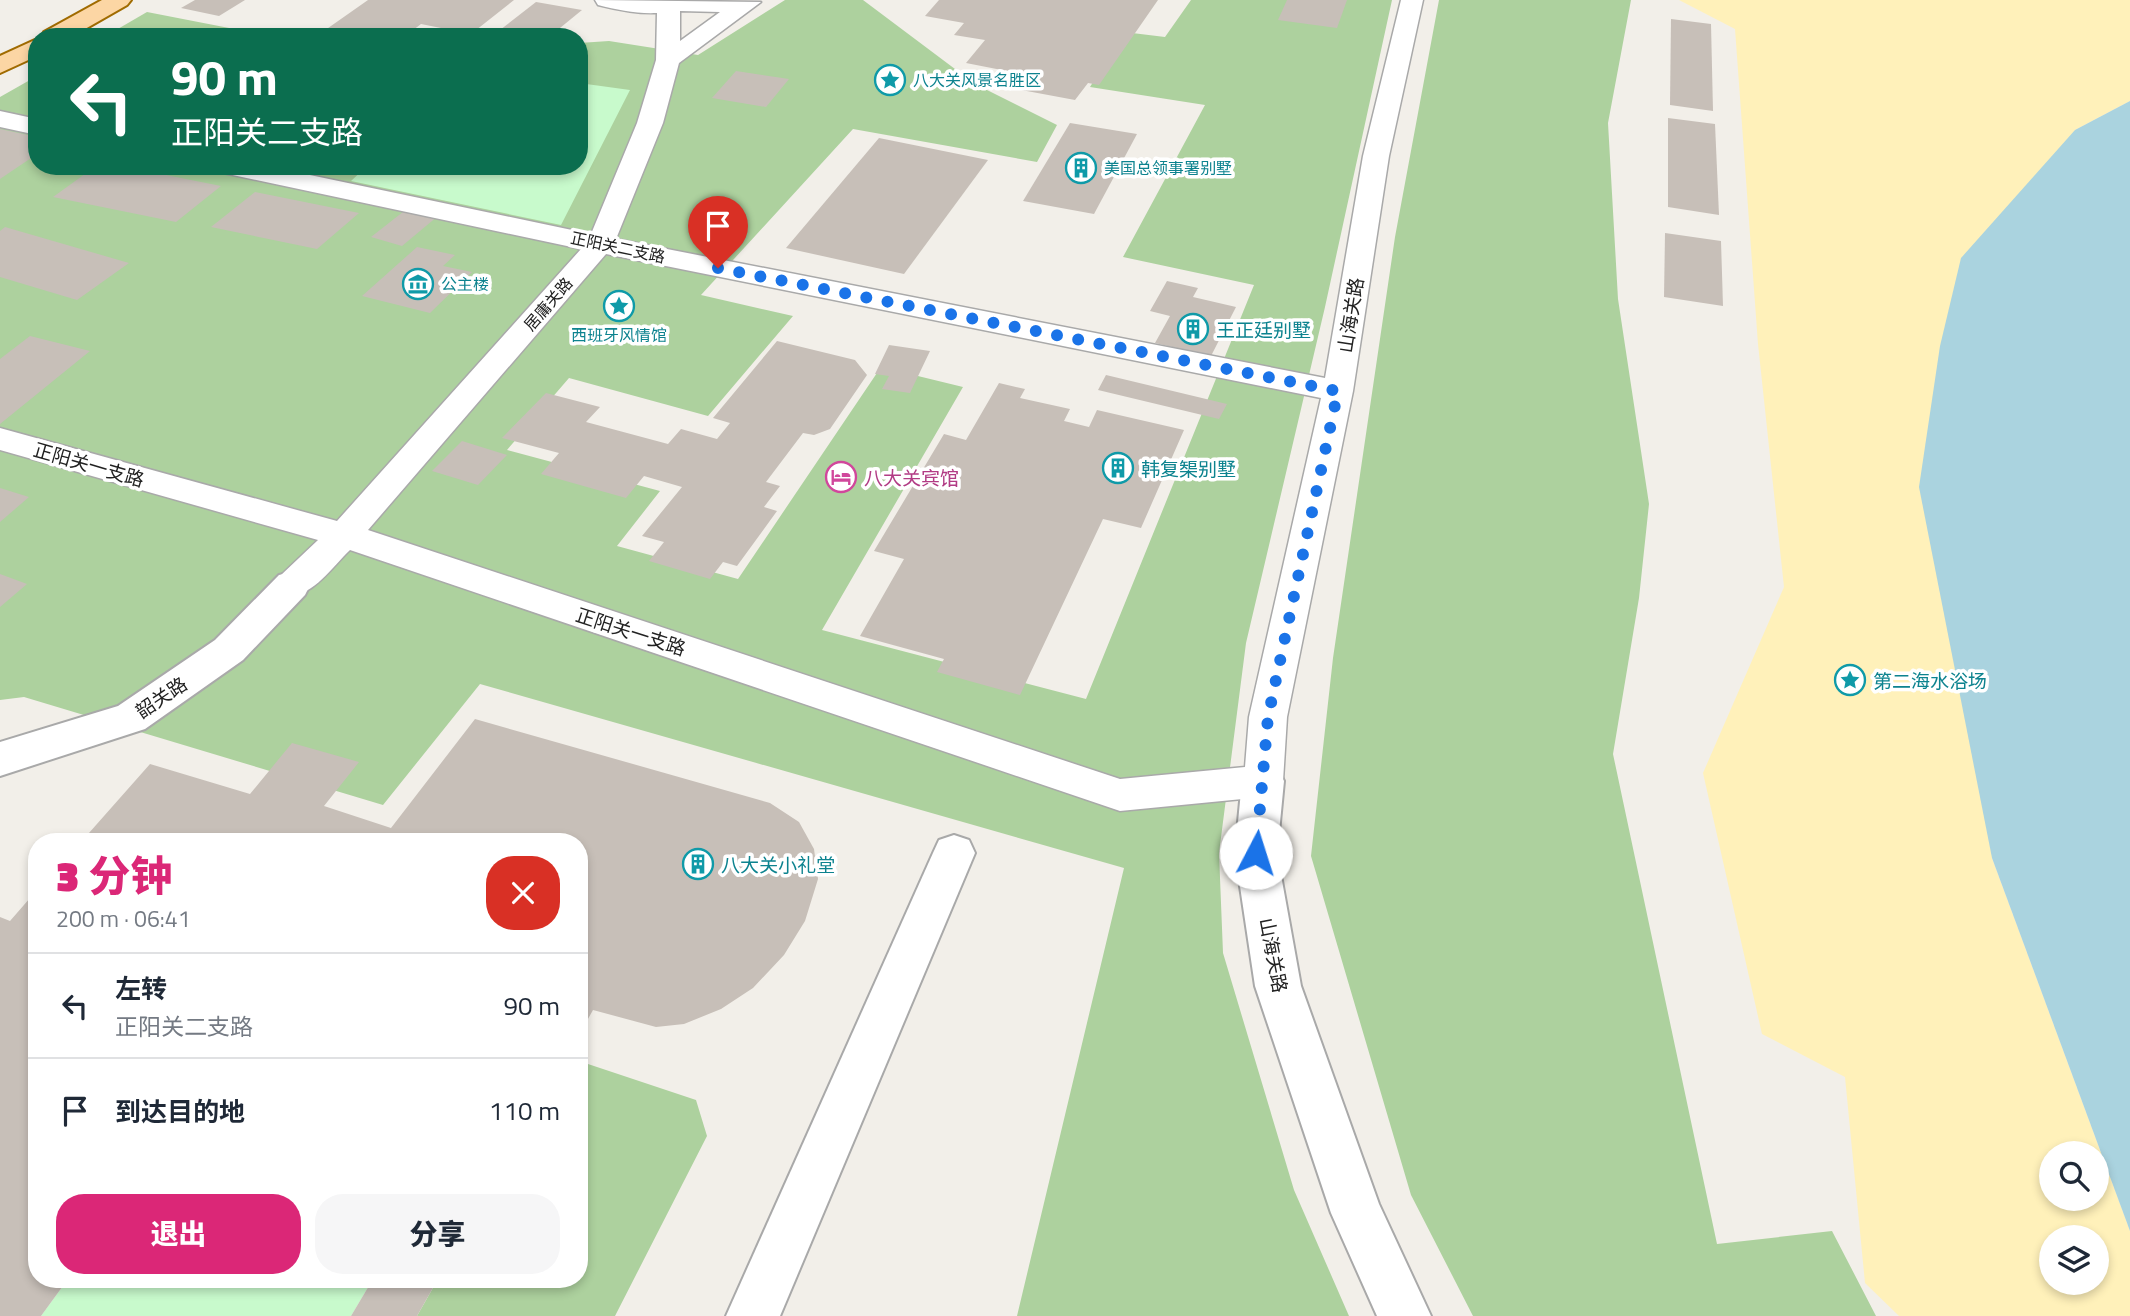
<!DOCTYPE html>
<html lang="zh">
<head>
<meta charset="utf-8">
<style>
  :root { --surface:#fff; --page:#f6f6f7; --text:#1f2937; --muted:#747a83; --line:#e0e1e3; --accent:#db2777 }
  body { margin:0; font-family:"Titillium Web","Noto Sans SC",sans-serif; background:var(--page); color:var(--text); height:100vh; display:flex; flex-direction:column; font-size:26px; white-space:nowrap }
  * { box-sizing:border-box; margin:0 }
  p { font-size:23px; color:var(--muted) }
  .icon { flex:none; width:38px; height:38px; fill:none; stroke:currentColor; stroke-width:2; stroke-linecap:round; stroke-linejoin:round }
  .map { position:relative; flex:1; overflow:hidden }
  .side { position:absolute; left:28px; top:833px; width:560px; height:455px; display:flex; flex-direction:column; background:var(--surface); border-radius:28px; box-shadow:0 4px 10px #0003 }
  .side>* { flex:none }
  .banner { position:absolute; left:28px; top:28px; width:560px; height:147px; border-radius:28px; box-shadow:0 4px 10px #0003; background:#0b6e4f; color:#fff; overflow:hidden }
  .tools { position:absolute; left:2039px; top:1141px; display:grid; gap:14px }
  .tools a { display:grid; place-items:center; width:70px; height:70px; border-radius:50%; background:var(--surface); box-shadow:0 4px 10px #0003; font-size:35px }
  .pin { position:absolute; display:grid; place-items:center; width:60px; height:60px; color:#fff; margin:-72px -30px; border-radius:50% 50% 50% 0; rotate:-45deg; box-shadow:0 0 7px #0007 }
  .pin .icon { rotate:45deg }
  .me { position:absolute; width:77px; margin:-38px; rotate:5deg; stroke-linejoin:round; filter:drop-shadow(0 0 5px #0008) }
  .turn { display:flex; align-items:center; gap:24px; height:147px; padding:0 28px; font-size:32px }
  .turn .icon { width:91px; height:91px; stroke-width:2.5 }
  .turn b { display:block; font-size:49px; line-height:60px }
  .round { display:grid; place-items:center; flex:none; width:74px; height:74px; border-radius:28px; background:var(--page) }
  .summary { display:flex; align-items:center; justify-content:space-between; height:119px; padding:0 28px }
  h1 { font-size:42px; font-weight:800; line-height:52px; color:var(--accent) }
  .cta { display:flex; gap:14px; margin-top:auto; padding:14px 28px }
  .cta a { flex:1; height:80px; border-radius:28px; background:var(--accent); color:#fff; font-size:28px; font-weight:800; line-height:80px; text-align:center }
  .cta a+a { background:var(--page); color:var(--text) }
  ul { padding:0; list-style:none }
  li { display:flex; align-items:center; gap:21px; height:105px; padding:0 28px; border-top:2px solid var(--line) }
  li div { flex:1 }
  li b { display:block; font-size:26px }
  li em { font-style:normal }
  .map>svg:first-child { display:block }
</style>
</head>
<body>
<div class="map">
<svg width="2130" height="1316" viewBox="0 0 2130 1316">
  <rect width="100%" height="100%" fill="#f2efe9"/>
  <!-- forest -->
  <g fill="#add19e">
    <path d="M785,0H863L975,84L1057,125L1037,162L853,129L701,295L793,316L708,416L569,378L507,450L660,491L617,546L738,579L881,367L963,387L822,630L1086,699L1254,285L1123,257L1205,105L1090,87L1124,32L1165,37L1191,0H1392L1325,307L1246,643L1219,853L1223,953L1294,1190L1349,1316H1017L1124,868L480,684L383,805L24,697L0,700V97L37,76V166H579V43L609,41L698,55Z"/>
    <path d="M1439,0H1631L1608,123L1618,299L1649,504L1639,598L1613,754L1717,1244L1832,1231L1876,1316H1473L1411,1195L1311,856L1333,658L1395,237Z"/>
    <path d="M147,12L275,37H104Z"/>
    <path d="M579,1061L696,1100L707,1136L615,1316H417L438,1279H579Z"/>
  </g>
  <!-- sand -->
  <path fill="#fff1ba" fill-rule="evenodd" d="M1679,0H2130V101L2075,130L1992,858L2130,1231V1316H1899L1865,1283L1845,1077L1762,1034L1703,773L1784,587L1758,344L1735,29ZM2051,1153H2096V1199H2051ZM2051,1237H2096V1283H2051Z"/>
  <!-- park -->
  <g fill="#c8facc">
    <path d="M579,83L630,90L561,225L351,181L367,166H579Z"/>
    <path d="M68,1279H373L351,1316H41Z"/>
  </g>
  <!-- water -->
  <path fill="#aad3df" d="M2130,101V1231L1992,858L1919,487L1940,346L1961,258L2075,130Z"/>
  <!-- building -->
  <g fill="#c7bfb8">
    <path d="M195,0H245L219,16L181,8Z"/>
    <path d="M368,0H514L471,34L421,24L404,37H340L321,33Z"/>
    <path d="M939,0H1158L1099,85L1088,83L1075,100L1006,87L1017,73L966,63L985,40L954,35L964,23L925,16Z"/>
    <path d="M1287,0H1347L1337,28L1278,20Z"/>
    <path d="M536,2L582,10L549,37H491Z"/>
    <path d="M1671,19L1711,24L1713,111L1670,105Z"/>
    <path d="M736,71L789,79L766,107L712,98Z"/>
    <path d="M1668,118L1715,124L1719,215L1668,207Z"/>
    <path d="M1070,123L1137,134L1094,214L1023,201Z"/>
    <path d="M0,129L37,137V154L0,179Z"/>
    <path d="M879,138L988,160L904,274L786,248Z"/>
    <path d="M96,166H121L221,186L176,222L53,197Z"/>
    <path d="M255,192L359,213L317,249L211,227Z"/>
    <path d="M408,208L438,216L402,246L371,237Z"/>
    <path d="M5,227L129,263L77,300L0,277V231Z"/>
    <path d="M1665,233L1721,241L1723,306L1664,297Z"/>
    <path d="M417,247L455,255L443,266L472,272L430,313L362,296Z"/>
    <path d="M1167,281L1198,288L1193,297L1236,307L1211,356L1155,343L1170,316L1150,311Z"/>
    <path d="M30,336L90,351L0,424V359Z"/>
    <path d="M777,341L855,360L867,375L830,429L814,435L803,433L766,482L780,486L764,507L777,511L737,566L723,562L710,579L649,561L664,542L642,536L682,487L644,476L626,498L541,474L559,453L502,438L546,393L600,407L586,422L668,444L681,429L717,439L730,423L713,418Z"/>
    <path d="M889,345L930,351L910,393L882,389L889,376L875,374Z"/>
    <path d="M1106,375L1227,404L1219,419L1098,390Z"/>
    <path d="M999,383L1025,389L1020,398L1070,409L1064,421L1089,427L1097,410L1184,430L1141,528L1103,519L1020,695L937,672L944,659L860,636L904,559L874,551L944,434L966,440Z"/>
    <path d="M462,441L507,455L478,485L432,471Z"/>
    <path d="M0,488L29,497L0,522Z"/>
    <path d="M0,574L27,584L0,607Z"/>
    <path d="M475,719L770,803L799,822L814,849L818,879L805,921L784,955L753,988L721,1009L684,1024L656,1027L593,1010L579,1035V842H81L150,764L250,794L292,743L359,762L324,806L391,828Z"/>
    <path d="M37,890V1279H68L41,1316H0V917L10,921Z"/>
    <path d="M373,1279H438L417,1316H351Z"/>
  </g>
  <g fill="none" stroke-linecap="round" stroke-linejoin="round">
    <!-- pedestrian casing -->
    <g stroke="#a9a9a9" stroke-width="3">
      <g id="pedestrian">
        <path d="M595,0L761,2L679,63L663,123L616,239L1325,378L1363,156L1401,0H1423L1389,156L1353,391L1287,717L1283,781L1277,792L1263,797L1120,811L350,550C330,569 309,603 280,594L274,585L280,576L318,540L0,450V428L337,521L581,249L228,174L219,172L215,166H267L591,234L637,123L656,60L657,13C637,14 618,10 598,5ZM680,11L720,12L680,41ZM606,254L1321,398L1249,717L1245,767L1120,779L368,530Z"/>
        <path d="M0,111L37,119V135L0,127Z"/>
      </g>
    </g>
    <!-- minor casing -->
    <g stroke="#a9a9a9" stroke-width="4">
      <g id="minor">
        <path d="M292,572L305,575L310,585L305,595L243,660L145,729L0,776V742L118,706L215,640L279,575Z"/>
        <path d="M1263,764L1278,769L1284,781L1277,853L1301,986L1379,1204L1431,1316H1377L1331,1213L1255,986L1235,853L1242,781L1248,769Z"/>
        <path d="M954,835L969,840L975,853L780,1316H726L933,853L939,840Z"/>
      </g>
    </g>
    <!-- primary casing -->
    <g stroke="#a06b00" stroke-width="4">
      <g id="primary">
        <path d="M102,0H131L127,5L71,37H41L44,32Z"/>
        <path d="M37,39V56L0,73V56Z"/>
      </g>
    </g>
    <!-- pedestrian -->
    <use href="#pedestrian" fill="#fff" fill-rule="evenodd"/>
    <!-- minor -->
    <use href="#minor" fill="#fff" fill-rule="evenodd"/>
    <!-- primary -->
    <use href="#primary" fill="#fcd6a4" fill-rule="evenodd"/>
  </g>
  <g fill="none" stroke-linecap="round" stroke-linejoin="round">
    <!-- route -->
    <path stroke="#1a73e8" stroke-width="12" stroke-dasharray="0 21.6" d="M718,268L1338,391L1268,717L1256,853"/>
  </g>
  <!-- icons -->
  <defs>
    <g id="sight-ring" transform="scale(1.575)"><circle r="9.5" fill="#fff" stroke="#0f9aa8" stroke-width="1.5"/><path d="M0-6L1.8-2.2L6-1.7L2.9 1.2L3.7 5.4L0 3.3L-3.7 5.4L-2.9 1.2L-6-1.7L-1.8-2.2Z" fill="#0f9aa8"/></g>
    <g id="building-ring" transform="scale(1.575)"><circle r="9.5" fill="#fff" stroke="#0f9aa8" stroke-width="1.5"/><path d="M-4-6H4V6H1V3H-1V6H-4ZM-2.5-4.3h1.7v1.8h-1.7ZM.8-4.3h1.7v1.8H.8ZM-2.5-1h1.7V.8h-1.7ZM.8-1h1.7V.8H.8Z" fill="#0f9aa8"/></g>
    <g id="museum-ring" transform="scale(1.575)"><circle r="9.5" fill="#fff" stroke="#0f9aa8" stroke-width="1.5"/><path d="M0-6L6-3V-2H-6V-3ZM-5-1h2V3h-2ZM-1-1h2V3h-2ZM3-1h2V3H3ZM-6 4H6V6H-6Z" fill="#0f9aa8"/></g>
    <g id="hotel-ring" transform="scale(1.575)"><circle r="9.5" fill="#fff" stroke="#d1479c" stroke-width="1.5"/><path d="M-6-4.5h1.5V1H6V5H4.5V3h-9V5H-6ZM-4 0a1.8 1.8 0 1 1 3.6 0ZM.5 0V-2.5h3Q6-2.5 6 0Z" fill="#d1479c"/></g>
  </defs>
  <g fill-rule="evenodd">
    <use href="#sight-ring" x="890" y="80"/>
    <use href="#building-ring" x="1081" y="168"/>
    <use href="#museum-ring" x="418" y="284"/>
    <use href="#sight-ring" x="619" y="306"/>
    <use href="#building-ring" x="1193" y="329"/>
    <use href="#building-ring" x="1118" y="468"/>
    <use href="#hotel-ring" x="841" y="477"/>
    <use href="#sight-ring" x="1850" y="680"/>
    <use href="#building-ring" x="698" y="864"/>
  </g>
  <g text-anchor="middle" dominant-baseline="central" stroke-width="7" stroke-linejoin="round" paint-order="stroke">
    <!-- far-culture labels -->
    <g font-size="16" fill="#0d838f" stroke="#fff" text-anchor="start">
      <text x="913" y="80">八大关风景名胜区</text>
      <text x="1104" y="168">美国总领事署别墅</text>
      <text x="441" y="284">公主楼</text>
      <text x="619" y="335" text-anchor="middle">西班牙风情馆</text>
    </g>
    <!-- far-street labels -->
    <g font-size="16" fill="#222" stroke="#fff">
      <text transform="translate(618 247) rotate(12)">正阳关二支路</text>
      <text transform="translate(548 304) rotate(-49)">居庸关路</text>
    </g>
    <!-- street labels -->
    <g font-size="19" fill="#222" stroke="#fff">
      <text transform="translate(1350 315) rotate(-81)">山海关路</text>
      <text transform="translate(89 464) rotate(16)">正阳关一支路</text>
      <text transform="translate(631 631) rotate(18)">正阳关一支路</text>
      <text transform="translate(161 697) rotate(-34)">韶关路</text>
      <text transform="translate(1274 955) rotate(79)">山海关路</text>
    </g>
    <!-- culture labels -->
    <g font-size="19" fill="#0d838f" stroke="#fff" text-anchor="start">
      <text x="1216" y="329">王正廷别墅</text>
      <text x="1141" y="468">韩复榘别墅</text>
      <text x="1873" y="680">第二海水浴场</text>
      <text x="721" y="864">八大关小礼堂</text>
    </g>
    <!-- hotel labels -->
    <g font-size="19" fill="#b23c85" stroke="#fff" text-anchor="start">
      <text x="864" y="477">八大关宾馆</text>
    </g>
  </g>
</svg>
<div class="tools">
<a><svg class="icon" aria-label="search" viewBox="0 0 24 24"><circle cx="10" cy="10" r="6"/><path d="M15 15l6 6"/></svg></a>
<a><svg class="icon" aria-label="layers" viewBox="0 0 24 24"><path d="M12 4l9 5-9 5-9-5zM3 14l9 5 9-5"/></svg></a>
</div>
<div class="pin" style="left:718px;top:268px;background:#d93025"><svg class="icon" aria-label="arrive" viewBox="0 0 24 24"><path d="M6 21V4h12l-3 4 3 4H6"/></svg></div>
<svg class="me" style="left:1256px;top:853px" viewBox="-20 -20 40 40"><circle r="19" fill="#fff"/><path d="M0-13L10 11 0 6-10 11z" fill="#1a73e8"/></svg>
<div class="banner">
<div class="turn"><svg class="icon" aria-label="left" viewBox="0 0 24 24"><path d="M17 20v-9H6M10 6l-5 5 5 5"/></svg><div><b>90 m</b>正阳关二支路</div></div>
</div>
<section class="side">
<div class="summary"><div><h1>3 分钟</h1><p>200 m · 06:41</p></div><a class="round" style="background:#d93025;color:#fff"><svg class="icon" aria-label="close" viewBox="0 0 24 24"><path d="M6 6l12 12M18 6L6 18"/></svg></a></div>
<ul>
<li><svg class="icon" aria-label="left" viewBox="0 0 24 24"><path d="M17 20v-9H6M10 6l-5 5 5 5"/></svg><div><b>左转</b><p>正阳关二支路</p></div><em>90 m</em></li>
<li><svg class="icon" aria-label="arrive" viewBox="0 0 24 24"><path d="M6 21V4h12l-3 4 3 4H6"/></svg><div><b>到达目的地</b></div><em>110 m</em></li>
</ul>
<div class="cta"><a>退出</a><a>分享</a></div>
</section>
</div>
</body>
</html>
